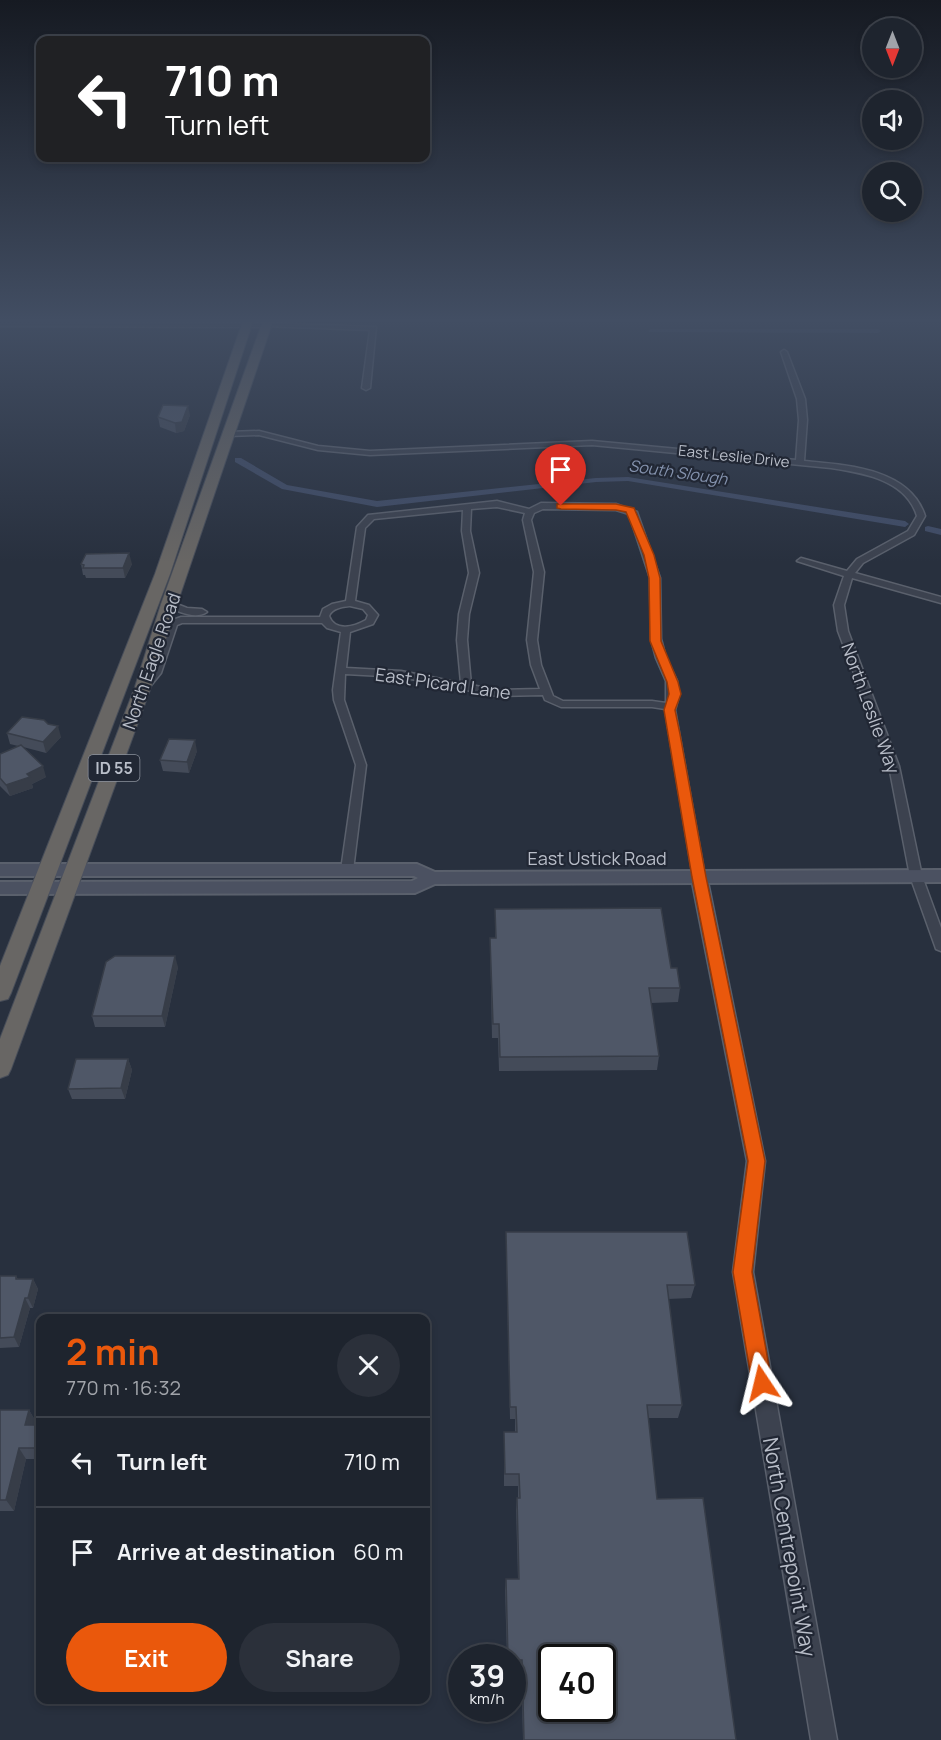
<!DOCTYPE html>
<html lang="en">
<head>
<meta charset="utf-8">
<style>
  :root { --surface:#1e242e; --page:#2b303a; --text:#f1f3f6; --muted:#a1a4aa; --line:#3c414a; --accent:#ea580c }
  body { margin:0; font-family:Manrope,sans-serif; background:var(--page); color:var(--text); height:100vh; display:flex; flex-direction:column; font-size:22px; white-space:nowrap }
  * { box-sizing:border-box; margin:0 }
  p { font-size:20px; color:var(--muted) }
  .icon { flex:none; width:33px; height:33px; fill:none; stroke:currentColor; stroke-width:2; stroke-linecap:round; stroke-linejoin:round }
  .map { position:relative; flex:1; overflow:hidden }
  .side { position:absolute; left:36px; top:1314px; width:394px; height:390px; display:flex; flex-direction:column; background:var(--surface); border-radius:12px; box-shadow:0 3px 9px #0003,0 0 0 2px var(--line) }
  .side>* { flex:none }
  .guide { position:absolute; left:36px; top:36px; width:394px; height:126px; border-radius:12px; box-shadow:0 3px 9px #0003,0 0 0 2px var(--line); background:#202124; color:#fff; overflow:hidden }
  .needle { width:39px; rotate:180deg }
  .buttons { position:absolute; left:862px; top:18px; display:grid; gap:12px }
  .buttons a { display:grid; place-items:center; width:60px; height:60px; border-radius:50%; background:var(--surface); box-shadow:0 3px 9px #0003,0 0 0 2px var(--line); font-size:30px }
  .speed { position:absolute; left:448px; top:1644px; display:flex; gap:12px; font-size:30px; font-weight:700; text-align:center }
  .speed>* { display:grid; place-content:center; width:78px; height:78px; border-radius:50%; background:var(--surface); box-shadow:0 3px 9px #0003,0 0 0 2px var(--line); line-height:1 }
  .speed small { font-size:15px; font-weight:400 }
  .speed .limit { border:3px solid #111; border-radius:9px; background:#fff; color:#111 }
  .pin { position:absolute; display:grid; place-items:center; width:51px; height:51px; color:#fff; margin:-62px -26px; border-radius:50% 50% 50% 0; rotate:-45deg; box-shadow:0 0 6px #0007 }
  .pin .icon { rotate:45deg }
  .me { position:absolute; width:66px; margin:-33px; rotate:350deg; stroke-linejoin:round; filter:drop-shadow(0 0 4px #0008) }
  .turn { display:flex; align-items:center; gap:21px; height:126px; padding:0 30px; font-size:27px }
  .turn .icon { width:78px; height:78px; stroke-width:2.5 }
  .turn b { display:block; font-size:42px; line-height:51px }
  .round { display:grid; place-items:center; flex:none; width:63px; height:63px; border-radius:32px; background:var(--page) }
  .summary { display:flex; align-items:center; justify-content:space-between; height:102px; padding:0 30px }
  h1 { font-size:36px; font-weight:700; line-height:45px; color:var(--accent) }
  .primary-button { display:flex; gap:12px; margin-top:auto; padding:12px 30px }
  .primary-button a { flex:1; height:69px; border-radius:36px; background:var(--accent); color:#fff; font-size:24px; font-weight:700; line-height:69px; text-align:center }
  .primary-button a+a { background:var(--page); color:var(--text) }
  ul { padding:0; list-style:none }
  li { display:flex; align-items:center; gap:18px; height:90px; padding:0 30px; border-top:2px solid var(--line) }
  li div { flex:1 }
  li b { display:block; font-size:22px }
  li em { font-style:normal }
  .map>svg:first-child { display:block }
</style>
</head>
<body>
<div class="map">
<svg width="941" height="1740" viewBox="0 0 941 1740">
  <rect width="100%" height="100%" fill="#28303e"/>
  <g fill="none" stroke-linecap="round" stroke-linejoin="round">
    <!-- canal -->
    <g fill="#404c66" fill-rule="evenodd">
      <path d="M651,329H878L881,331L878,333L649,332L648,331Z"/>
      <path d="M235,458H241L287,485L377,501L596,478L628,477L905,521L909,524L905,527L628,481L596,482L377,507L282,489L235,462Z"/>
      <path d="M928,526L941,529V535L925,531V527Z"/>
    </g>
    <!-- minor casing -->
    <g stroke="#5a606c" stroke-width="3">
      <g id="minor">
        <path d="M266,323L376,327L370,388L366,390L362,388L370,330L264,326L263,325Z"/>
        <path d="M784,350L787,352L805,399L807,420L804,461C846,465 910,468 925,516L914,535L863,563L855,573L941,597V603L852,578L844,605L848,631L899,766L922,876L941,928V951L936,949L935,946L910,876L889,766L838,631L834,605L844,576L797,561L801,558L847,571L857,559L908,531L917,516C906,480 864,473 831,468L592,445L370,455L318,450L259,435L228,436L224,434L228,432L259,431L318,446L370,451L592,441L796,460L799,420L797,399L781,352Z"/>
        <path d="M497,501L529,509L541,503L616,504L637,512L660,578L661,639L666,658L677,681L678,699L675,710L705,877L703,880L699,881L693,877L665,709L652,707H561L545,700L543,695L497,696L401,677L345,674L344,700L366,765L353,870L347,874L341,870L356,765L334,700L333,690L341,632L327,628L322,623H182L177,625L161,673L148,689H140L139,687L151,672L170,621L181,617H320L323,609L332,604L346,601L357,527L368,515ZM497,507L525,513L523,520L534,572L527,640L531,665L540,689L497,690L471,685L467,640L469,614L479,573L470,531L471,509ZM543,509L616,510L629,514L650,578L651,639L656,658L666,681V703L652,701H563L553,696L541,665L537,640L544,572L531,520L534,513ZM463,510L462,531L469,573L459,614L457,640L461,683L401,671L346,668L350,632L373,624L378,615L369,605L355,601L365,528L374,519ZM350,606L363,609L368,615L366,620C354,627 335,632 329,616C332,608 342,607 350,606Z"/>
        <path d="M169,601L187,608L202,609L207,612C195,620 178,611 166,606L164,604Z"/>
      </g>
    </g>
    <!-- tertiary casing -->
    <g stroke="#5a606c" stroke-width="3">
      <g id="tertiary">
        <path d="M0,322L266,323L270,325L266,327L0,326Z"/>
        <path d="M699,872L707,877L765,1161L753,1272L837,1740H811L733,1272L747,1161L691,877Z"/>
      </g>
    </g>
    <!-- secondary casing -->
    <g stroke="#5a606c" stroke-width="4">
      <path id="secondary" d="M0,864H417L435,872L941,870V882L435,884L415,893L0,894V882L412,881L418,878L414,876H0Z"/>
    </g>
    <!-- trunk casing -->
    <g stroke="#474d59" stroke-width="2">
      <g id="trunk">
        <path d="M244,318H254L170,574L11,993L8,999L0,1001V966L155,574Z"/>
        <path d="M264,318H274L177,604L151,687L11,1069L8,1075L0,1078V1039L135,687L161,604Z"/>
      </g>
    </g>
    <!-- minor -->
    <use href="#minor" fill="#3c424f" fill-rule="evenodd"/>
    <!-- tertiary -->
    <use href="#tertiary" fill="#3c424f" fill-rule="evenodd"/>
    <!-- secondary -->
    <use href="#secondary" fill="#4b5161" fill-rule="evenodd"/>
    <!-- trunk -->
    <use href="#trunk" fill="#686664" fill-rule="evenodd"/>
  </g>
  <!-- wall -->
  <g fill="#444b59">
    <path d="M190,415L184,431L176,433L160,427L158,417Z"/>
    <path d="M81,564H132L125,578H86L85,575H83Z"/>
    <path d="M7,733L61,737L46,753L23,747L46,777L32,784L33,788L10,796L0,786V754L18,746L10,744Z"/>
    <path d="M197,751L189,773L163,771L160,760Z"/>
    <path d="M495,909L671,968L680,988L678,1002L651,1003L659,1056L657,1070L499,1071L498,1038H492L490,938H495Z"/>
    <path d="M178,967L165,1027H95L92,1016Z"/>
    <path d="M128,1059L132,1070L125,1099H72L68,1089Z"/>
    <path d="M506,1232L695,1285L691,1298L668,1299L682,1405L678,1418H648L657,1499L736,1740H523L521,1669H513V1658H507L505,1590L506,1579H518L516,1510L517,1498H518V1486H504V1432H515V1419H510L506,1246Z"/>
    <path d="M0,1276H16L18,1279H33L38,1289L33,1308H30L19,1347L0,1348Z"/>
    <path d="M0,1410H29L36,1422V1425H40V1459H26L14,1511H0Z"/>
  </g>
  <!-- shaded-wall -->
  <g fill="#373d48">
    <path d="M188,406L190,415L184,431L176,433L175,423Z"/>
    <path d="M129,553L132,564L125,578L123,568Z"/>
    <path d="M58,726L61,737L46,753L43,742Z"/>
    <path d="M195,740L197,751L189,773L187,762Z"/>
    <path d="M43,766L46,777L32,784L33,788L10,796L6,785Z"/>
    <path d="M175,956L178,967L165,1027L162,1016Z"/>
    <path d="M128,1059L132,1070L125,1099L121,1088Z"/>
    <path d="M33,1279L38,1289L33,1308L28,1298Z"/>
    <path d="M25,1298L30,1308L19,1347L14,1337Z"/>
    <path d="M29,1410L36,1422L33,1438L25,1425Z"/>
    <path d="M19,1448L26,1459L14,1511L6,1500Z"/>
  </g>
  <!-- building -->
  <g fill="#4f5767" stroke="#373d48" stroke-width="1.5" fill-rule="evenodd">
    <path d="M163,405L188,406L182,422L175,423L158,417Z"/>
    <path d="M129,553L123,568H83L84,565L81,564L86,554Z"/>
    <path d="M22,717L44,720L48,724L58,726L43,742L7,733Z"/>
    <path d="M169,739L195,740L187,762L160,760Z"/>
    <path d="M21,745L43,766L27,774L30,777L6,785L0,778V754Z"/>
    <path d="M661,908L671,968H677L680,988H649L659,1056L500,1057L499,1024H493L490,938H496L495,909Z"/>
    <path d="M115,956H175L162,1016H92L106,962Z"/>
    <path d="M76,1059H128L121,1088L68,1089Z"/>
    <path d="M506,1232H687L695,1285H667L682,1405H647L657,1499L703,1498L736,1740H524L522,1660H513V1658H508L506,1579H519L517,1498H520L519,1474H505L504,1432H517L516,1407H510ZM552,1658H603V1708H552Z"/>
    <path d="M0,1276H16V1279H33L28,1298H25L14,1337L0,1338Z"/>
    <path d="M0,1410H29L25,1425H40V1448H19L6,1500H0Z"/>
  </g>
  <!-- sky -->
  <linearGradient id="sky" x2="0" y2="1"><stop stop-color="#161a22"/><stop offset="0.57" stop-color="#424e63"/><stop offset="1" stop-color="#424e63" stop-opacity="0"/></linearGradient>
  <rect width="941" height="562" fill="url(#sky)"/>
  <!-- route -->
  <path fill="#ea580c" stroke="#983908" stroke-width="1.5" d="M557,504H616L634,508L654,555L660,578L661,641L678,682L681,694L675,710L680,734L706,877L765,1161L752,1272L772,1383L769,1390L762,1393L755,1390L752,1383L733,1272L748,1161L692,877L668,734L664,710L669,694L667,682L650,641L649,578L644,555L626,512L616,510L561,509L557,508Z"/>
  <g text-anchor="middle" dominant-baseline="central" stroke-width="4.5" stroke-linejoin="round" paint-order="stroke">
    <!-- far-street labels -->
    <g font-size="15" fill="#b9bec9" stroke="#212734">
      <text transform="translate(734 456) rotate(6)">East Leslie Drive</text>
    </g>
    <!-- far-water labels -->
    <g font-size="16" font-style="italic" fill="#8492ad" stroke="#212734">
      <text transform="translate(678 472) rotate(8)">South Slough</text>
    </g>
    <!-- shield labels -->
    <rect fill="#212734" stroke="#8b919c" stroke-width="1.5" x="88.5" y="755" width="51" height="26" rx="4.5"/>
    <g font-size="16" font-weight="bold" fill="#b9bec9">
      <text x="114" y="768">ID 55</text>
    </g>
    <!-- street labels -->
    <g font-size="18" fill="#b9bec9" stroke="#212734">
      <text transform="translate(151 661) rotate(-71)">North Eagle Road</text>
      <text transform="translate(443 683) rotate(8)">East Picard Lane</text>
      <text transform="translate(871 708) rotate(70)">North Leslie Way</text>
      <text x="597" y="858">East Ustick Road</text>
    </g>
    <!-- near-street labels -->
    <g font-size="21" fill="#b9bec9" stroke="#212734">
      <text transform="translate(790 1547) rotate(80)">North Centrepoint Way</text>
    </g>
  </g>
</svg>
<div class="buttons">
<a><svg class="needle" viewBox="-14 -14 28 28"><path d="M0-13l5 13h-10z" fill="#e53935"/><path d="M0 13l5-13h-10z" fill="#a1a4aa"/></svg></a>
<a><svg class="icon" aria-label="sound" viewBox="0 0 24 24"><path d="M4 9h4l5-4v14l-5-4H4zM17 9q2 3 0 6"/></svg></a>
<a><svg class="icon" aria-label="search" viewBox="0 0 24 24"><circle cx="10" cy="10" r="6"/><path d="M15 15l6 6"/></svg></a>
</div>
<div class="speed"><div>39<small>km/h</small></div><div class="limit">40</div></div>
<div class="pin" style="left:561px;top:506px;background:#d93025"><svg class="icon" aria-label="arrive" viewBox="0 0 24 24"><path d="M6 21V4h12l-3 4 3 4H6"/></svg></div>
<svg class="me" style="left:762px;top:1383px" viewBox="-20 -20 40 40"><path d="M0-17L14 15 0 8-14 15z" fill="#ea580c" stroke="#fff" stroke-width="4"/></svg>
<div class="guide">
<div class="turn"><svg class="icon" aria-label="left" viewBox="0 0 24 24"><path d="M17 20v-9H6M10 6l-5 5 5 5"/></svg><div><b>710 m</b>Turn left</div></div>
</div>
<section class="side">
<div class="summary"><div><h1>2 min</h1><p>770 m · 16:32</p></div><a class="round"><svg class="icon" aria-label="close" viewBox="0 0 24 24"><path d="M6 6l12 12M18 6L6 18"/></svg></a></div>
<ul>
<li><svg class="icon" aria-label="left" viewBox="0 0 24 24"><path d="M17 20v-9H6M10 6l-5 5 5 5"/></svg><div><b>Turn left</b></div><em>710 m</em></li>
<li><svg class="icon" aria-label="arrive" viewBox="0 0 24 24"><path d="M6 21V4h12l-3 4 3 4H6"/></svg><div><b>Arrive at destination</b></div><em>60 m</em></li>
</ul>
<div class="primary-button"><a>Exit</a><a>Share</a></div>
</section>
</div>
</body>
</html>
